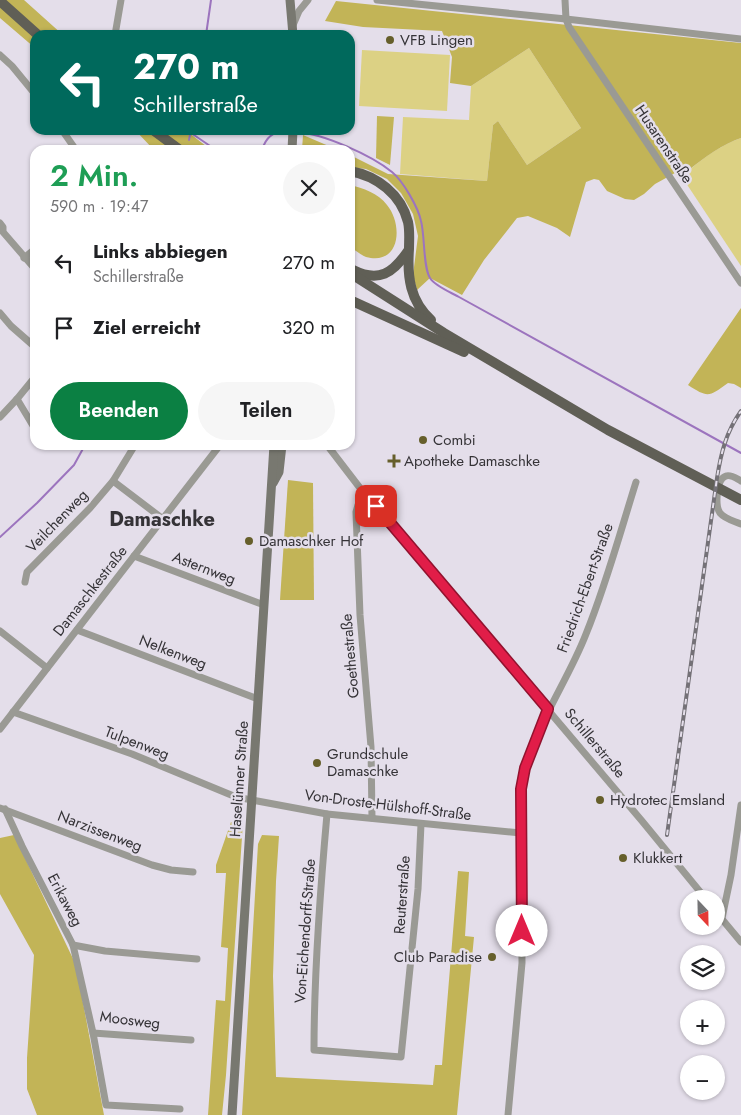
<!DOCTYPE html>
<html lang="de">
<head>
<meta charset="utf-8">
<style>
  :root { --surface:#fff; --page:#f6f6f6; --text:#202124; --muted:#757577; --accent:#0b8043 }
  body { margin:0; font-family:Jost,sans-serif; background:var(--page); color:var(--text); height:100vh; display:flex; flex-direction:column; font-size:19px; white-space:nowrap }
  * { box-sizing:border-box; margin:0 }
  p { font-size:16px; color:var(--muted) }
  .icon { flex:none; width:28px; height:28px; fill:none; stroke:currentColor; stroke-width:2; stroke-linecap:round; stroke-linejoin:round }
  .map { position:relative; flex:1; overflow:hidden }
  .details { position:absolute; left:30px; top:145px; width:325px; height:305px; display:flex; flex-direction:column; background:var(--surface); border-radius:15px; box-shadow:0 1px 4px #0004 }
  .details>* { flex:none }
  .banner { position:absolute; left:30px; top:30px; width:325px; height:105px; border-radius:15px; box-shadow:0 1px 4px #0004; background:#00695c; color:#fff; overflow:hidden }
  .needle { width:32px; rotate:158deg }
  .tools { position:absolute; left:680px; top:890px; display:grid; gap:10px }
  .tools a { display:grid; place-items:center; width:45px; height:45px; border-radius:50%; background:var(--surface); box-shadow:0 1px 4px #0004; font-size:25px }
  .pin { position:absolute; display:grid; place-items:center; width:42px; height:42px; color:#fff; margin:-21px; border-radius:10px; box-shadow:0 2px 8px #0006 }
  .me { position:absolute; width:55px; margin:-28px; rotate:0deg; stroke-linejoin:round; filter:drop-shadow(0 0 4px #0008) }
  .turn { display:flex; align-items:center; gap:18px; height:105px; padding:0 20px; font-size:22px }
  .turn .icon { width:65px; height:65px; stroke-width:2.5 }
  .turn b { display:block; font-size:35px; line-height:42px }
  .round { display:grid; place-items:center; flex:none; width:52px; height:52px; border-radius:26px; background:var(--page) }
  .head { display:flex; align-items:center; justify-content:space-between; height:85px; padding:0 20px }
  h1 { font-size:30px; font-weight:600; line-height:38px; color:#1e9e55 }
  .button { display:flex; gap:10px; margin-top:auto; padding:10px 20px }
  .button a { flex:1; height:58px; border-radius:30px; background:var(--accent); color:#fff; font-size:20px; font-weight:600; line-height:58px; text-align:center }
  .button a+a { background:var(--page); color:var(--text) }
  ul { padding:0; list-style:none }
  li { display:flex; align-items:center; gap:15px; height:65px; padding:0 20px }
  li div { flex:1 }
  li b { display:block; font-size:19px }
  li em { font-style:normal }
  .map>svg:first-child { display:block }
</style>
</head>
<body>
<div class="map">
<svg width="741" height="1115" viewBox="0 0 741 1115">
  <rect width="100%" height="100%" fill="#e4deea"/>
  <!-- green -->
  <g fill="#dcd184">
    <path d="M529,48L581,128L527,165L498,121L493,125L487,181L400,174L403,117L469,120L471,86Z"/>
    <path d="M362,50L450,55L447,111L359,106Z"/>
    <path d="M741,138V266L682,177C697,162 720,145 741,138Z"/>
  </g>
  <!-- forest -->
  <g fill="#c2b457">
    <path d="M0,0H24L63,35H35V48L0,18Z"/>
    <path d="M336,1L741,43V138C723,144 705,157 690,169C686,172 684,176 678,178L675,173L655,184L644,194L634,200L625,199L607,191L599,180L594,179L586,182L570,237L557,228L528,216L517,218L484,260L462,295L430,278L417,290L413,275L418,236L413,214L401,193L387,179L366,169L350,167V155L388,174L487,181L493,125L498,121L527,165L581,128L529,48L471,86L450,83L452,57L442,31L363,27L325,21Z"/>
    <path d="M377,116L394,117L390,165L376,158Z"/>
    <path d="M135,130H188V132L211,150H154Z"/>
    <path d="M303,135L338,150H302Z"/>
    <path d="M350,185C363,188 378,193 387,205C403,224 401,266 366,257C361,255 355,250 350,247Z"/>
    <path d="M741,308V388L734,384L728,383C709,397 708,398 688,385Z"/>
    <path d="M288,480L313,483L314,600H280Z"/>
    <path d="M231,822H243L226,1075L222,1115H208L216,1000L225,1001L228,948L221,947L226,873H216V865Z"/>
    <path d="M14,835L76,965L104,1115H37L27,1089V1058L34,955L0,894V838Z"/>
    <path d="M262,835L279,836L276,881L273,976L276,1077L433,1085L435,1065H442L458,871L469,872L465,936L474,937L457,1115H242L258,844Z"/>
  </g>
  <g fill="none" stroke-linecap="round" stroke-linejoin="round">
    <!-- stream -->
    <g stroke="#9c74be" stroke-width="2">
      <path d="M206,35L211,0"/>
      <path d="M297,132C324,134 371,155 392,172C403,181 418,207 421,221C425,236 423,267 430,278C435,286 450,292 459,297L741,453"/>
      <path d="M191,133L216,150"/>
      <path d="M189,140L191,130"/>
      <path d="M262,150C266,136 275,130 289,131"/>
      <path d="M0,537L37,503L74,465L85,445"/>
    </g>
    <!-- street -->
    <g stroke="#9a9a94" stroke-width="7">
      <path d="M377,0L566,19L741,39"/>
      <path d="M565,0L566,19L569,27L741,283"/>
      <path d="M293,25L299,11L308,0"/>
      <path d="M115,35L121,0"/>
      <path d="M0,55L12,66L35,94"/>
      <path d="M62,130L76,150"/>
      <path d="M0,223L3,227V232L35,269"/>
      <path d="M24,258L35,249"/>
      <path d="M0,313L11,326L35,347"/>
      <path d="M17,399L35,429"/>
      <path d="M0,417L17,399L35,377"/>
      <path d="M327,445L360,488L642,821L706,899"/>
      <path d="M113,481L163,519"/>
      <path d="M741,481C737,479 731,474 726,476C716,479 715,506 720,513C725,519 734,521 741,524"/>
      <path d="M369,498L358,505L356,512L360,615L371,747L372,818"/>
      <path d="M134,556L264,605"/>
      <path d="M25,582L27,572L90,508L113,481L135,445"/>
      <path d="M77,630L258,699"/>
      <path d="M0,631L47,668"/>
      <path d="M13,712L132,754L236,797L327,814L521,833"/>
      <path d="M0,729L220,445"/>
      <path d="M0,808L152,865L171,870L193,872"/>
      <path d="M5,809L22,846L73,945L93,1033L106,1105L180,1109"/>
      <path d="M327,814C320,892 314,971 314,1050L401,1057L418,889L421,824"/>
      <path d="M716,912L741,942"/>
      <path d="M722,918L731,875L741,805"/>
      <path d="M73,945L105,951L197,959"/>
      <path d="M93,1033L191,1040"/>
      <path d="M508,1115L522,963L521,804C522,741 564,691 586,634C606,585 620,533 636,482"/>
    </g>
    <!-- secondary -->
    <g stroke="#787870" stroke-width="9">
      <path d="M290,0L293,35"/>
      <path d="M292,150L293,130"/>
      <path d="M273,483L279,472L282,445"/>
      <path d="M232,1115L274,445"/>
    </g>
    <!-- primary -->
    <g stroke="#605f56" stroke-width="10">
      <path d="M0,1L38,35"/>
      <path d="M153,130L180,150"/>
      <path d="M350,171C377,176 401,194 408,222C410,231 409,240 409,249C407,277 410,301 431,320"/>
      <path d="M353,270C379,283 393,273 408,251"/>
      <path d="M350,273L444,333L608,430L741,500"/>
      <path d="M350,300L464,352"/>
    </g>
    <!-- rail casing -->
    <g stroke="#747177" stroke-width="4">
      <path id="rail" d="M667,835L717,478C721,453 726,432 741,411"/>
    </g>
    <!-- rail -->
    <use href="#rail" stroke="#e4deea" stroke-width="2" stroke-dasharray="5.5" stroke-linecap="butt"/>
  </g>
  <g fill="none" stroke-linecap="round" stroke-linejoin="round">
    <!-- route casing -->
    <g stroke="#92132f" stroke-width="12">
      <path id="route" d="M376,506L548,709L525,768L521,789L522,931"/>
    </g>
    <!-- route -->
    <use href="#route" stroke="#e11d48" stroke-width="9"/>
  </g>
  <!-- markers -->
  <g fill="#665f2b" stroke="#e4deea" stroke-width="2">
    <circle cx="390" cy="40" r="5"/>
    <circle cx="423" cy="440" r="5"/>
    <path d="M391.5 453.5h5v5h5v5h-5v5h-5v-5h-5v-5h5z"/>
    <circle cx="249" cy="541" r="5"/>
    <circle cx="317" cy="763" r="5"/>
    <circle cx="600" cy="800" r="5"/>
    <circle cx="623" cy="858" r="5"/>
    <circle cx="492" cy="957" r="5"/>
  </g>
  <g text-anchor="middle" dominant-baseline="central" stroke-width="5" stroke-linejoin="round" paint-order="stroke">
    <!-- poi labels -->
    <g font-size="15" fill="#353337" stroke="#e4deea" text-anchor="start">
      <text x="400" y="40">VFB Lingen</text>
      <text x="433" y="440">Combi</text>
      <text x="404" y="461">Apotheke Damaschke</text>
      <text x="259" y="541">Damaschker Hof</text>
      <text x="327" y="754">Grundschule<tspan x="327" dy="17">Damaschke</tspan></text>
      <text x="610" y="800">Hydrotec Emsland</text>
      <text x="633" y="858">Klukkert</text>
      <text x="482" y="957" text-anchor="end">Club Paradise</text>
    </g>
    <!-- street labels -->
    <g font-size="15" fill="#353337" stroke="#e4deea">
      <text transform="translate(664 144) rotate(56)">Husarenstraße</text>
      <text transform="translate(57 521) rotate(-46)">Veilchenweg</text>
      <text transform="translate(204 568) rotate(21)">Asternweg</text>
      <text transform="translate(585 588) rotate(-70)">Friedrich-Ebert-Straße</text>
      <text transform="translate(90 591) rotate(-52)">Damaschkestraße</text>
      <text transform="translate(173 652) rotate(21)">Nelkenweg</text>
      <text transform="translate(350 656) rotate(-95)">Goethestraße</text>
      <text transform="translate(137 743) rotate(21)">Tulpenweg</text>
      <text transform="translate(595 743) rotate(50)">Schillerstraße</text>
      <text transform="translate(239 779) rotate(-86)">Haselünner Straße</text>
      <text transform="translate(388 805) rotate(7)">Von-Droste-Hülshoff-Straße</text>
      <text transform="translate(100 831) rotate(21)">Narzissenweg</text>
      <text transform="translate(402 895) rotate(-86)">Reuterstraße</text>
      <text transform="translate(65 900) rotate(62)">Erikaweg</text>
      <text transform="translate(305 931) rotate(-86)">Von-Eichendorff-Straße</text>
      <text transform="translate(130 1020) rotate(7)">Moosweg</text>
    </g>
    <!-- district labels -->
    <g font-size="20" font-weight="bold" fill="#353337" stroke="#e4deea">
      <text x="162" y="519">Damaschke</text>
    </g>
  </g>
</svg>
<div class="tools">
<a><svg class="needle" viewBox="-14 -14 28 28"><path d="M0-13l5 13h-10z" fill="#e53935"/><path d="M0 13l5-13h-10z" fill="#757577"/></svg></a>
<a><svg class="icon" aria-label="layers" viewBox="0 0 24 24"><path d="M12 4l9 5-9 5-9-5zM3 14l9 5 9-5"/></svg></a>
<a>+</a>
<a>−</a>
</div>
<div class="pin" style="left:376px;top:506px;background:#d93025"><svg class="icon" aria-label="arrive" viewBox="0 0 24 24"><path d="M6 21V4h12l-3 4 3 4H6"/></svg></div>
<svg class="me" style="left:522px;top:931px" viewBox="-20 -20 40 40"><circle r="19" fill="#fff"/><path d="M0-13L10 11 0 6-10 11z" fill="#e11d48"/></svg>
<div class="banner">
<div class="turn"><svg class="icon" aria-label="left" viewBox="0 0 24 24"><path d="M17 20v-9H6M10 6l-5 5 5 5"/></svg><div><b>270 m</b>Schillerstraße</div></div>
</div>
<section class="details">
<div class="head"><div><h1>2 Min.</h1><p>590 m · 19:47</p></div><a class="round"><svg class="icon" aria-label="close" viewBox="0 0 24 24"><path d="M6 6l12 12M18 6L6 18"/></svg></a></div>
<ul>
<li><svg class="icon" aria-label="left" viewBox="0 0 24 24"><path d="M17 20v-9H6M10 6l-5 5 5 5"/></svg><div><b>Links abbiegen</b><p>Schillerstraße</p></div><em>270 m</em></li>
<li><svg class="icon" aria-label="arrive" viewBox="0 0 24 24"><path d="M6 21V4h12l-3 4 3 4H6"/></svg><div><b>Ziel erreicht</b></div><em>320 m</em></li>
</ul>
<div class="button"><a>Beenden</a><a>Teilen</a></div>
</section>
</div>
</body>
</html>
